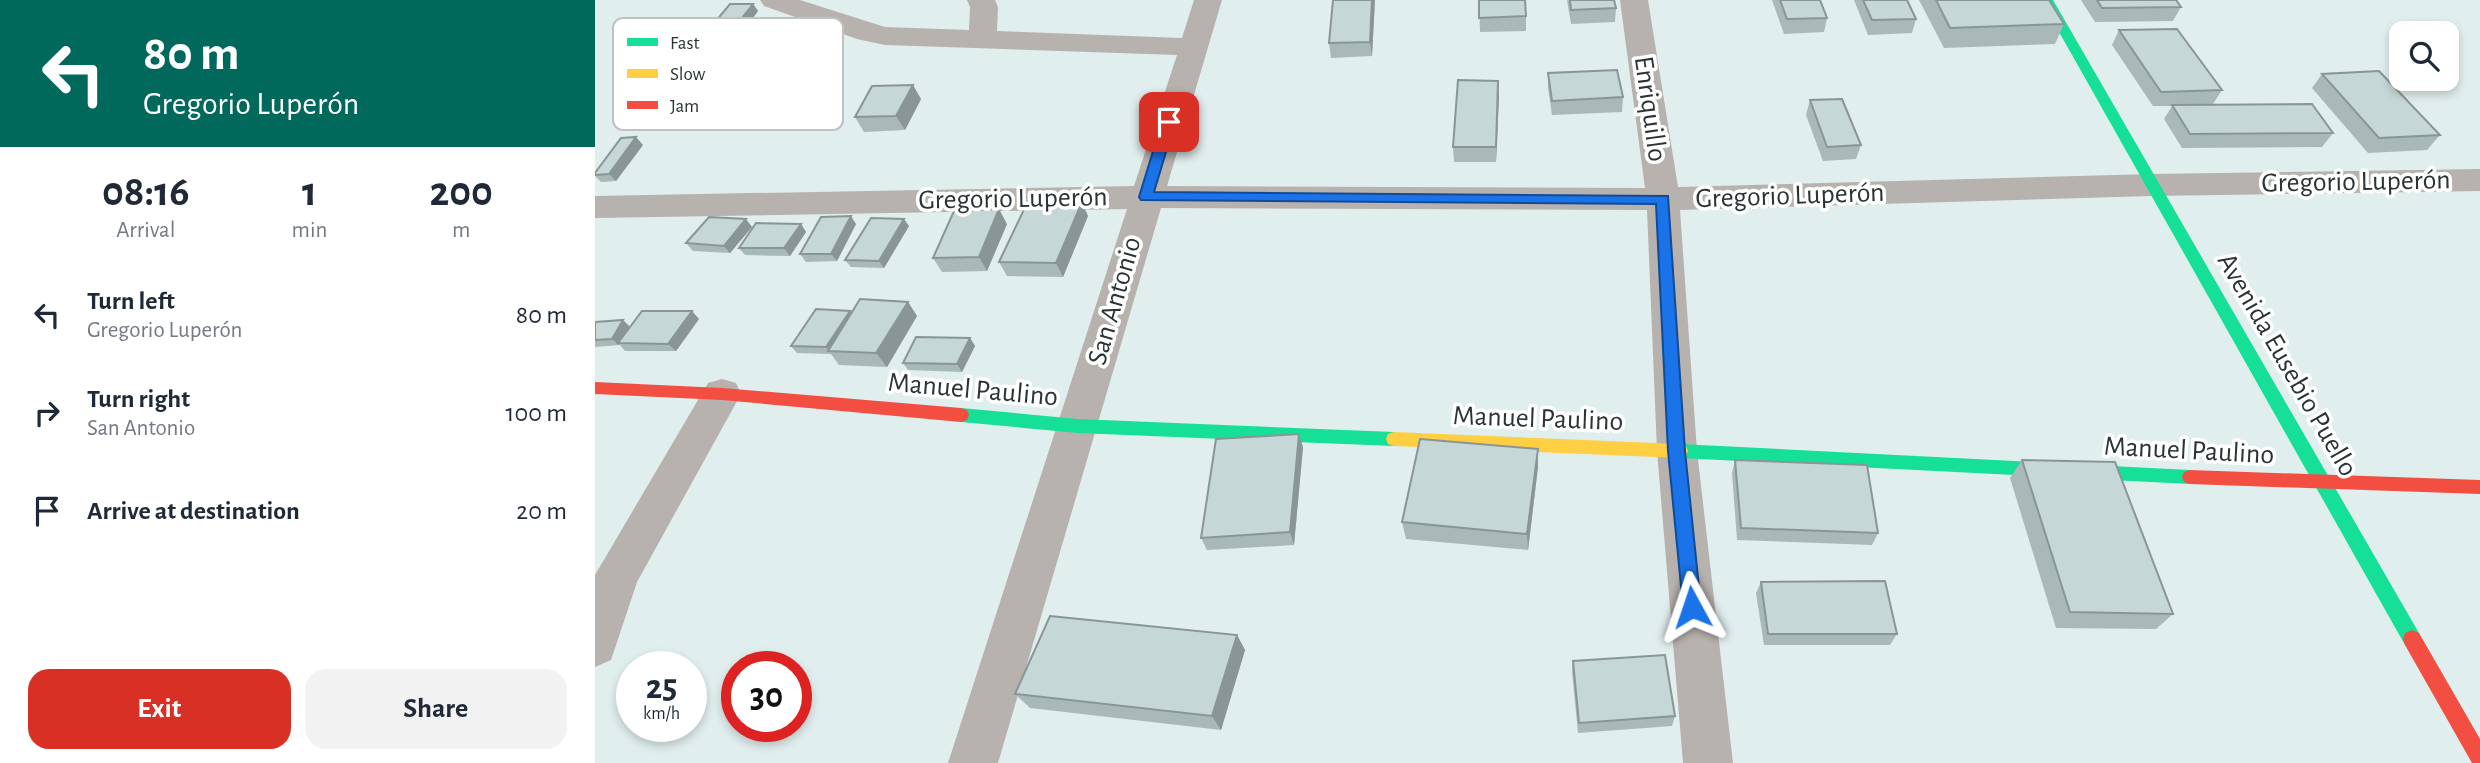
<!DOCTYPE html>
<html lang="en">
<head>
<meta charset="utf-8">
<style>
  :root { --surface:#fff; --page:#f2f2f3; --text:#1f2937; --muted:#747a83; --accent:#d93025 }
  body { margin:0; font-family:"Alegreya Sans",sans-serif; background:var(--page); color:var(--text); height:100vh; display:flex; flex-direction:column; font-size:26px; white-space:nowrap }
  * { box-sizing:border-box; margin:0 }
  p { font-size:23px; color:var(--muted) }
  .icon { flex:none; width:38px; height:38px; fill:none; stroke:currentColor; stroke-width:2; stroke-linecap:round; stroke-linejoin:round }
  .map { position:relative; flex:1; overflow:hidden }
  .drawer { display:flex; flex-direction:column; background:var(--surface); width:595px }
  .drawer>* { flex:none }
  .top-card { background:#00695c; color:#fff; overflow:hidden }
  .tools { position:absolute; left:1794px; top:21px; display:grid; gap:14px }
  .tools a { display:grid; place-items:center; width:70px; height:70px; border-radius:14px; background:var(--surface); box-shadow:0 4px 10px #0003; font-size:35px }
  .speed { position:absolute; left:21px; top:651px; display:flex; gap:14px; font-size:35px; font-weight:700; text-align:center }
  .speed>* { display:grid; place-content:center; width:91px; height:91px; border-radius:50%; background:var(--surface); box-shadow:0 4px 10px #0003; line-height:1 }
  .speed small { font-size:18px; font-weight:400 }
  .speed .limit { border:10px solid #d22; background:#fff; color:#111 }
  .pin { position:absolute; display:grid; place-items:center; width:60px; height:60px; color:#fff; margin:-30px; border-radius:14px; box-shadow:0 4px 10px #0006 }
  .me { position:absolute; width:77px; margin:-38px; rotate:355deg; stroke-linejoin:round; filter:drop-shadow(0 0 5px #0008) }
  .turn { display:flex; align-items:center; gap:24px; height:147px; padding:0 28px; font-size:32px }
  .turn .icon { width:91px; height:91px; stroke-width:2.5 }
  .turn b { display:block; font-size:49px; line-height:60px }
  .eta { display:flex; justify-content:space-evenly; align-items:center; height:119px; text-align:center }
  .eta b { font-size:42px; font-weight:700; line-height:49px }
  .button { display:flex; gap:14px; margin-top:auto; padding:14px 28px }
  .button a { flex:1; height:80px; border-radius:21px; background:var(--accent); color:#fff; font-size:28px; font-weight:700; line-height:80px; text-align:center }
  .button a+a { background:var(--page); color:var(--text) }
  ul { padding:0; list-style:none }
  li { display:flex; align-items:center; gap:21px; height:98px; padding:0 28px }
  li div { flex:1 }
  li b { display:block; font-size:26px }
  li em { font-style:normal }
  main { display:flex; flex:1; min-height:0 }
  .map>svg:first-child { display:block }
</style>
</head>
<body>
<main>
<section class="drawer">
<div class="top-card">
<div class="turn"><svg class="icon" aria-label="left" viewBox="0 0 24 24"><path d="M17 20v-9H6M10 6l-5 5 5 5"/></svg><div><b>80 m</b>Gregorio Luperón</div></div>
</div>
<div class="eta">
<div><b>08:16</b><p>Arrival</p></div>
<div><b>1</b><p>min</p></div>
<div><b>200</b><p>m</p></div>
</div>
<ul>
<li><svg class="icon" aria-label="left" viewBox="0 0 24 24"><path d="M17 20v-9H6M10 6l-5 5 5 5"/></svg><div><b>Turn left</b><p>Gregorio Luperón</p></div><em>80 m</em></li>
<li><svg class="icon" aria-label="right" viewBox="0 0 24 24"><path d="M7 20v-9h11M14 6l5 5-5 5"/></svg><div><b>Turn right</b><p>San Antonio</p></div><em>100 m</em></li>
<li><svg class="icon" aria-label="arrive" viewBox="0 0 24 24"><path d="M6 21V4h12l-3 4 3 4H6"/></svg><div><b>Arrive at destination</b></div><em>20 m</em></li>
</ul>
<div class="button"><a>Exit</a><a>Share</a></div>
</section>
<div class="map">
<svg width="1885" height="763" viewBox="0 0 1885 763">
  <rect width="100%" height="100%" fill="#e0eeed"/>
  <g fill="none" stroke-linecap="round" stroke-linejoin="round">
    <!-- street -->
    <g fill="#b7b2ae" fill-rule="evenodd">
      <path d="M165,0H205L290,27L374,30L375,7L372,0H400L403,7L402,31L587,38L599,0H627L572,186L1050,188L1025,0H1053L1083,187L1556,174L1885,169V191L1556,196L1085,210L1102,451L1138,763H1088L1062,451L1052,210L566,208L403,763H353L532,209L0,218V196L539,186L582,55L290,45L262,39L169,6Z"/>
      <path d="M127,379L141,383L146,394L42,582L16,660L0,667V575L113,383Z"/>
    </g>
    <!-- fast -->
    <g fill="#16e098" fill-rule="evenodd">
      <path d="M1446,0H1458L1824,633L1826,639L1824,645L1817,648L1810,645Z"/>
      <path d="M366,408L483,419L799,432L805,434L807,439L805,444L799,446L483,433L366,422L360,420L358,415L360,410Z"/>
      <path d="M1085,444L1595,470L1601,472L1603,477L1601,482L1595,484L1085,458L1079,456L1077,451L1079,446Z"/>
    </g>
    <!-- slow -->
    <path fill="#ffcf43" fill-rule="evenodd" d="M799,432L1085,444L1091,446L1093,451L1091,456L1085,458L799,446L793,444L791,439L793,434Z"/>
    <!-- jam -->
    <g fill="#f24e42" fill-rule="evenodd">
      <path d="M0,382L127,388L366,408L372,410L374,415L372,420L366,422L127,400L0,394Z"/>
      <path d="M1595,470L1885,480V494L1595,484L1589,482L1587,477L1589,472Z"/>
      <path d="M1817,630L1824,633L1885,739V763H1877L1810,645L1808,639L1810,633Z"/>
    </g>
  </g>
  <!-- wall -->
  <g fill="#a9b9b8">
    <path d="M738,0H780L777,56L736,58L734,43Z"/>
    <path d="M884,0L931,16V31L885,32Z"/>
    <path d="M972,0H1019L1021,8L1020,22L976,24Z"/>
    <path d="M1177,0H1225L1232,18L1229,32L1189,34Z"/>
    <path d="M1259,0H1312L1321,19L1317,33L1273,35Z"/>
    <path d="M1324,0H1454L1469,24L1460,44L1349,48Z"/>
    <path d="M1486,0H1581L1586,7L1578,21L1500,22Z"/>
    <path d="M158,4L163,11L145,36H120L115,28Z"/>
    <path d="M1524,30L1627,90L1618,104L1738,133L1727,147L1587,148L1569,119L1577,106H1558L1517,45Z"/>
    <path d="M953,73L1028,97L1027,112L957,115L953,88Z"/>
    <path d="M1727,74L1845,135L1832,150L1773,153L1717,88Z"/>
    <path d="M904,95L901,162H859L858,147Z"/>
    <path d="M326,99L310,130L269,132L260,117Z"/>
    <path d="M1215,100L1266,145L1261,159L1228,161L1211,115Z"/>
    <path d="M48,145L21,181L6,182L0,176V173Z"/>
    <path d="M493,216L468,277L412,276L404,262Z"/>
    <path d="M206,224L211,232L195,256L150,255L144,248Z"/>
    <path d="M261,224L242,261L211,262L205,254Z"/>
    <path d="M412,224L392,271L347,272L338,258Z"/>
    <path d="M314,226L289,268L256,267L250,260Z"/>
    <path d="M157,227L135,253L98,251L91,243Z"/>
    <path d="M313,302L322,316L292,367L244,365L236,354L202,353L196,346L257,313Z"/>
    <path d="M104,319L81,351H30L25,345L0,347V322L28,320L35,327Z"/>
    <path d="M375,338L380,346L367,372L313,370L308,363Z"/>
    <path d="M708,447L699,545L612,550L606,538Z"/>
    <path d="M1140,460L1283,533L1277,545L1142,540L1137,473Z"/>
    <path d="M1427,460L1578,614L1561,629L1461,628L1415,478Z"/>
    <path d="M943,467L933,550L811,539L807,522Z"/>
    <path d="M1166,582L1302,634L1295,645H1169L1161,593Z"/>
    <path d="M642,635L650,650L626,730L435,708L420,694Z"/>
    <path d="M978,661L1080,716L1077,726L983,733L977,672Z"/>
  </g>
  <!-- shaded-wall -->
  <g fill="#8a9696">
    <path d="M777,0H780L777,56L775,42Z"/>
    <path d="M158,4L163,11L145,36L139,28Z"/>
    <path d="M903,81L904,95L901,162V147Z"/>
    <path d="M318,85L326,99L310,130L301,116Z"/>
    <path d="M41,137L48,145L21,181L14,174Z"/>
    <path d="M487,202L493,216L468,277L461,263Z"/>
    <path d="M404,209L412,224L392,271L384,257Z"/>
    <path d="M256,216L261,224L242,261L236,254Z"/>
    <path d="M151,219L157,227L135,253L129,246Z"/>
    <path d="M309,219L314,226L289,268L284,261Z"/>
    <path d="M206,224L211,232L195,256L189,248Z"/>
    <path d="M313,302L322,316L292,367L281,353Z"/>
    <path d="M97,311L104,319L81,351L73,344Z"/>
    <path d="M255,311L260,318L234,351L231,347Z"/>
    <path d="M28,320L36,328L23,343L25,346L17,339Z"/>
    <path d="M375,338L380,346L367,372L362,364Z"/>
    <path d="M704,434L708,447L699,545L695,532Z"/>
    <path d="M943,449V467L933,550L932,534Z"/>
    <path d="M642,635L650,650L626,730L617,716Z"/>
  </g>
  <!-- building -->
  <g fill="#c5d7d6" stroke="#8a9696" stroke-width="2">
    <path d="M738,0H777L775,42L734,43Z"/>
    <path d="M884,0H930L931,16L884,18Z"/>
    <path d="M975,0H1019L1021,8L976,10Z"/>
    <path d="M1185,0H1225L1232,18L1192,19Z"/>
    <path d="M1268,0H1312L1321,19L1277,20Z"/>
    <path d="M1341,0H1454L1469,24L1355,28Z"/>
    <path d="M1502,0H1581L1586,7L1507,8Z"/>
    <path d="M135,4H158L139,28H115Z"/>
    <path d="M1582,29L1627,90L1566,92L1524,30Z"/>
    <path d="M1022,70L1028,97L957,101L953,73Z"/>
    <path d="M1784,71L1845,135L1784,138L1727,74Z"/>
    <path d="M863,80L903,81L901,147H858Z"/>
    <path d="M318,85L301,116L260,117L277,86Z"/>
    <path d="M1247,99L1266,145L1232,147L1215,100Z"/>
    <path d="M1717,104L1738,133L1595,134L1577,105Z"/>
    <path d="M41,137L14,174L0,175V173L26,138Z"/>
    <path d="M433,201L487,202L461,263L404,262Z"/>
    <path d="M404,209L384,257L338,258L359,211Z"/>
    <path d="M256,216L236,254H205L226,217Z"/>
    <path d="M114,217L151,219L129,246L91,243Z"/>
    <path d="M276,218L309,219L284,261L250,260Z"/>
    <path d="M161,223L206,224L189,248H144Z"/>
    <path d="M265,299L313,302L281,353L233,351Z"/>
    <path d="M221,309L255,311L231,347L196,346Z"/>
    <path d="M47,311H97L73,344L23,343Z"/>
    <path d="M28,320L17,339L0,340V322Z"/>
    <path d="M321,337L375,338L362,364L308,363Z"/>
    <path d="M704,434L695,532L606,538L621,439Z"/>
    <path d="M825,439L943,449L932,534L807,522Z"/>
    <path d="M1140,460L1272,465L1283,533L1146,528Z"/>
    <path d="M1427,460L1520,462L1578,614L1475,612Z"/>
    <path d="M1290,581L1302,634H1173L1166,582Z"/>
    <path d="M455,616L642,635L617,716L420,694Z"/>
    <path d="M1070,655L1080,716L984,723L978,661Z"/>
  </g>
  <!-- route -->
  <path fill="#1a73e8" stroke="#114b97" stroke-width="2" d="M574,118L580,122L559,192L1073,196L1090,451L1106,607L1104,613L1097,616L1090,613L1088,607L1073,451L1061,204L546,200L544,197L567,122Z"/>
  <g text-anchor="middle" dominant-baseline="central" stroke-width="7" stroke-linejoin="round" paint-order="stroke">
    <!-- street labels -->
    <g font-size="28" fill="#2a3434" stroke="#fff">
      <text transform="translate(1055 109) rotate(82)">Enriquillo</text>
      <text transform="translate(1761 182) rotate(-1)">Gregorio Luperón</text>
      <text transform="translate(1195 196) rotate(-2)">Gregorio Luperón</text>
      <text transform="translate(418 199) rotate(-1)">Gregorio Luperón</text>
      <text transform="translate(520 301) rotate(-74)">San Antonio</text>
      <text transform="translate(1692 365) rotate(60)">Avenida Eusebio Puello</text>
      <text transform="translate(378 390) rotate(5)">Manuel Paulino</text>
      <text transform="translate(943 419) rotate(2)">Manuel Paulino</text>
      <text transform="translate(1594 451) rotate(3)">Manuel Paulino</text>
    </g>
  </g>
  <!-- legend -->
  <rect x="18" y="18" width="230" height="112" rx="10" fill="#fff" stroke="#bfc2c2" stroke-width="2"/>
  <rect x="32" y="38" width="31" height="8" fill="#16e098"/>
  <rect x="32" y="69" width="31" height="9" fill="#ffcf43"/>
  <rect x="32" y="101" width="31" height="8" fill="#f24e42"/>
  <g font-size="19" fill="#2a3434">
    <text x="75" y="49">Fast</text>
    <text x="75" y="80">Slow</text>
    <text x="75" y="112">Jam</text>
  </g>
</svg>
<div class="tools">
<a><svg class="icon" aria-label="search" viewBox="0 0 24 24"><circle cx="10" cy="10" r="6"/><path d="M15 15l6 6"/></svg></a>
</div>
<div class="speed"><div>25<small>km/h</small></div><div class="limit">30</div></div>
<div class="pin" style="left:574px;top:122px;background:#d93025"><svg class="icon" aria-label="arrive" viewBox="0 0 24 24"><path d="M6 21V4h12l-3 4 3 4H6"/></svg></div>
<svg class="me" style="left:1097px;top:607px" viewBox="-20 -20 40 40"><path d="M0-17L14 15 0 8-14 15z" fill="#1a73e8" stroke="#fff" stroke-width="4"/></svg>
</div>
</main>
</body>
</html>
